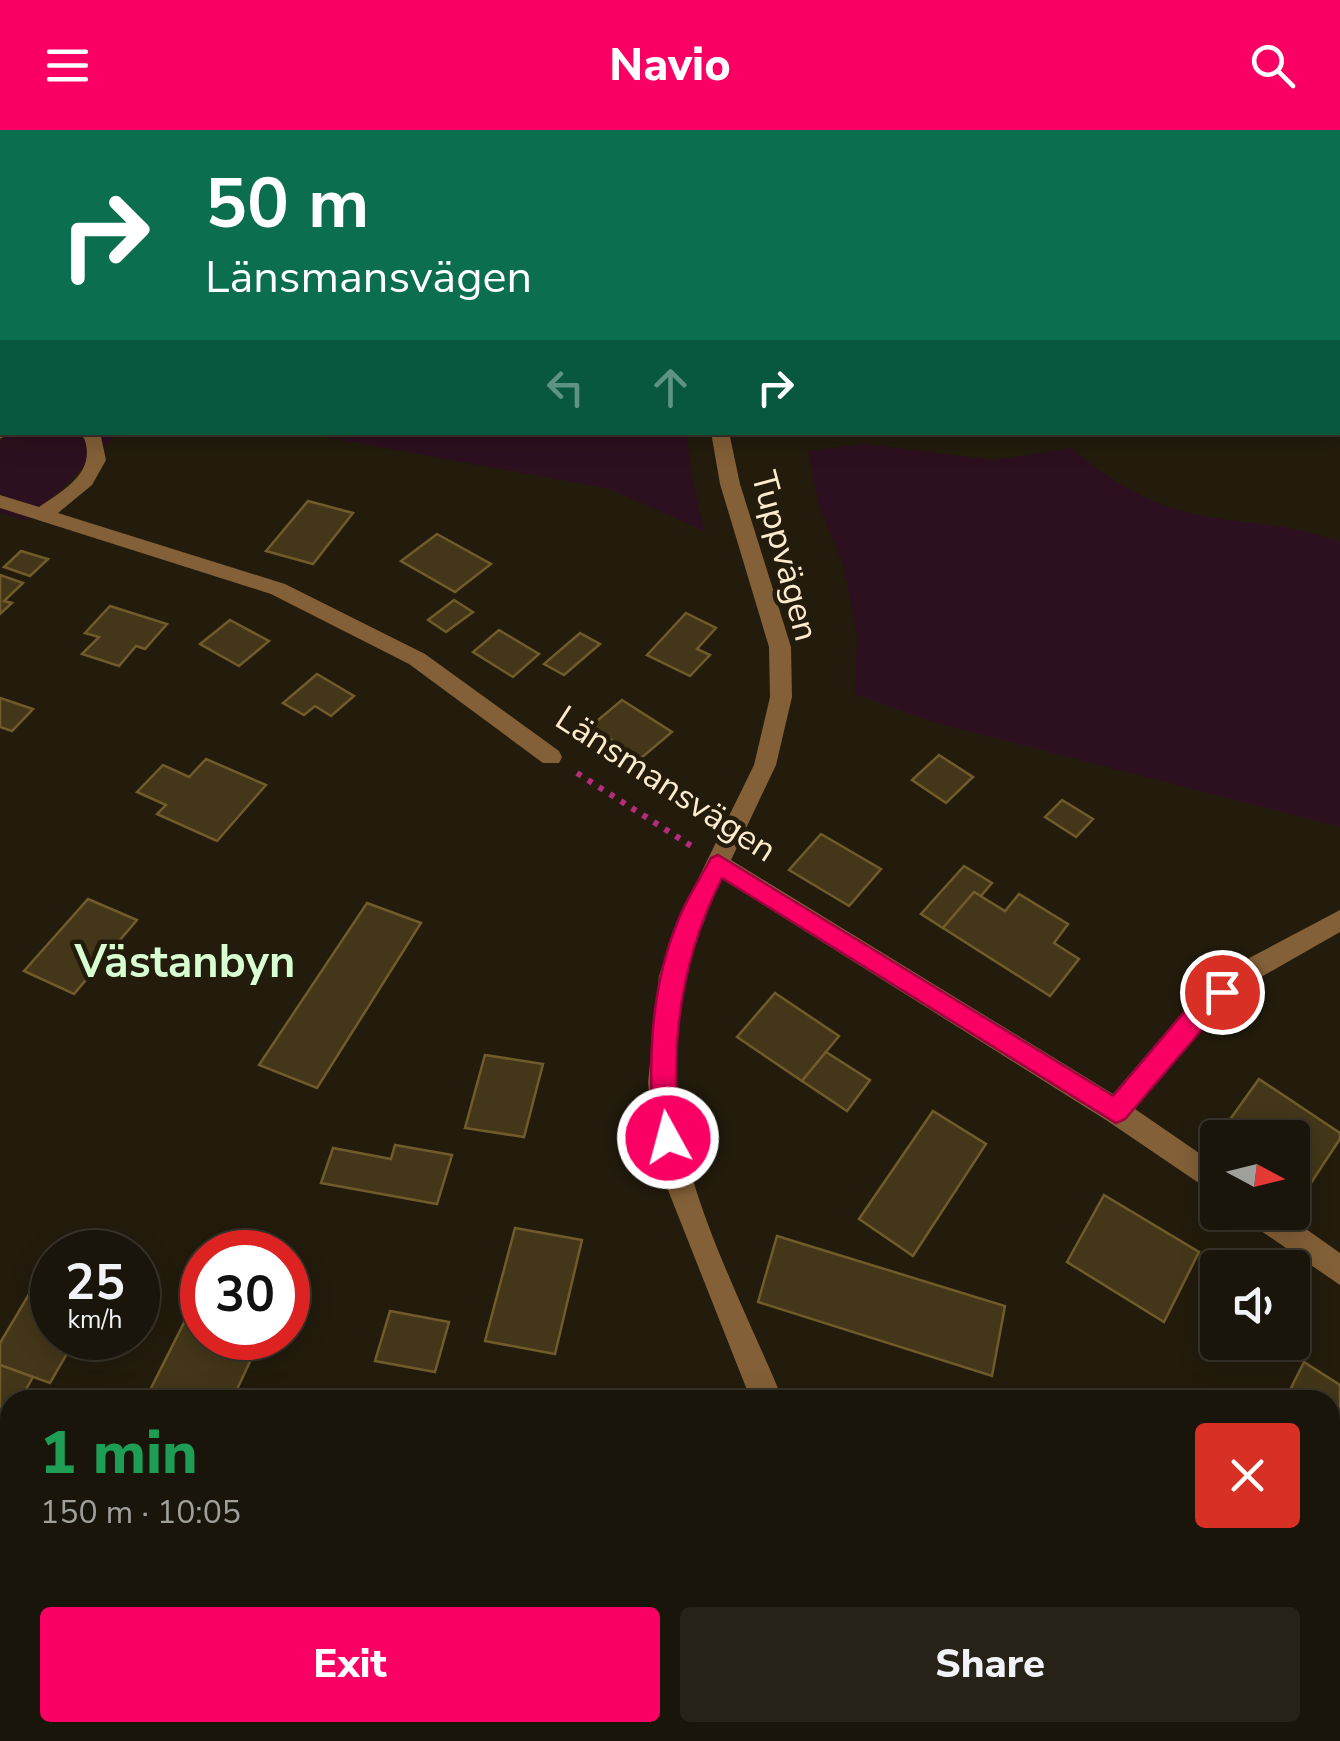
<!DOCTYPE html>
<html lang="en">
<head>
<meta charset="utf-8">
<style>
  :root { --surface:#1a150a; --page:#272218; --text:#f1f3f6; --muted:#9f9f9c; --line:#38342b; --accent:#fa0064 }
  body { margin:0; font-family:"Nunito Sans",sans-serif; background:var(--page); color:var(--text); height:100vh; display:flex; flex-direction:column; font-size:38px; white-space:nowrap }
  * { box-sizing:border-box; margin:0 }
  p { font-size:32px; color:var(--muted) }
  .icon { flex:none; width:55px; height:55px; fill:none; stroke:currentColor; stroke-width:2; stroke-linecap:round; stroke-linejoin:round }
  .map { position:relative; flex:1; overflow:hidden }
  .drawer { position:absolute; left:0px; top:1260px; width:1340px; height:352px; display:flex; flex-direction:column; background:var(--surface); border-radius:30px 30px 0 0; box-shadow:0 5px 25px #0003,0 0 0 2px var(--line) }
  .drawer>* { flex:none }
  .guide { position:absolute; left:0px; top:0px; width:1340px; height:305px; box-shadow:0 5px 25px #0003,0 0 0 2px var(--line); background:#0b6e4f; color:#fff; overflow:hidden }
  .needle { width:65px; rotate:97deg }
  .tools { position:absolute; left:1200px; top:990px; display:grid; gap:20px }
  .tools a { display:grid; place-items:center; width:110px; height:110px; border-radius:10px; background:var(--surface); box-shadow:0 5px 25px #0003,0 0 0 2px var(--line); font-size:50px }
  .speed { position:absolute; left:30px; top:1100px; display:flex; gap:20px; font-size:50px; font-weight:700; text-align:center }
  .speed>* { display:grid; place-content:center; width:130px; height:130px; border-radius:50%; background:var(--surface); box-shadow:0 5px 25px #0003,0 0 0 2px var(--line); line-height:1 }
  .speed small { font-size:25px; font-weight:400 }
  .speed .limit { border:15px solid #d22; background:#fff; color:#111 }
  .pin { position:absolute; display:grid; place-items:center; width:85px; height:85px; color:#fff; margin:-42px; border:5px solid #fff; border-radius:50%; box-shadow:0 2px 10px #0007 }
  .me { position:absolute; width:110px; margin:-55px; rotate:353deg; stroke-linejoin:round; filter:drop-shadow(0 0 8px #0008) }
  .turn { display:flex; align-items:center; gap:35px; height:210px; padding:0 40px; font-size:45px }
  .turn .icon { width:130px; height:130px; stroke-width:2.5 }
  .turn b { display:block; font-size:70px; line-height:85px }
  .lanes { display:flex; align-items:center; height:95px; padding:0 40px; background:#0003; justify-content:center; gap:50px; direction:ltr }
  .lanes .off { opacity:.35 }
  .round { display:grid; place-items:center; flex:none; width:105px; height:105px; border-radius:10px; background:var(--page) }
  .headline { display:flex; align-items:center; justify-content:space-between; height:170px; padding:0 40px }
  h1 { font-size:60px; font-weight:800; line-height:75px; color:#1e9e55 }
  .cta { display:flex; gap:20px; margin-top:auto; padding:20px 40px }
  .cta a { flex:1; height:115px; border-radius:10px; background:var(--accent); color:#fff; font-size:40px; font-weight:800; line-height:115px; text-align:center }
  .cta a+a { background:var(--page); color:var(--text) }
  header { display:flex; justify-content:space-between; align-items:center; height:130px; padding:0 40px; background:var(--accent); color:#fff; font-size:45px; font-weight:800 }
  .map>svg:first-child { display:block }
</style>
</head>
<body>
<header><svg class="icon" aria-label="menu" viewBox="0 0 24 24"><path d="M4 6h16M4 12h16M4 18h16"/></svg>Navio<svg class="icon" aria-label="search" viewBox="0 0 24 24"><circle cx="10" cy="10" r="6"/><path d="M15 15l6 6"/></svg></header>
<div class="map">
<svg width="1340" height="1611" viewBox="0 0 1340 1611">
  <rect width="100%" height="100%" fill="#231c0d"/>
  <!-- green -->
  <g fill="#2d101f">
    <path d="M0,56L2,302L118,303L28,391L0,383Z"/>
    <path d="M304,303H687L690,340L704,401L610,359Z"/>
    <path d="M864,314L995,330L1071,318C1104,345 1137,368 1179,380C1233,396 1284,390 1340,412V697L936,593L855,564L857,507L844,437L819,376L808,321Z"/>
  </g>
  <!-- building -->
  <g fill="#443719" stroke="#705b2a" stroke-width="2.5">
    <path d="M144,0H300L315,2H141Z"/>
    <path d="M308,371L353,383L313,434L266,421Z"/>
    <path d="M437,404L491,434L455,462L401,431Z"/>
    <path d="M21,421L48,429L30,446L4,437Z"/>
    <path d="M0,445L23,453L4,471L12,473L0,484Z"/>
    <path d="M454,470L473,482L446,502L428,490Z"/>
    <path d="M110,476L167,494L145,519L136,516L119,536L82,524L99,507L85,503Z"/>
    <path d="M686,483L716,498L697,519L710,525L690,546L647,525Z"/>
    <path d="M230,490L269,511L239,536L200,514Z"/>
    <path d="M499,500L539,524L513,547L473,522Z"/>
    <path d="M580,503L600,514L564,545L544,534Z"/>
    <path d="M317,544L354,566L331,586L315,576L304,585L283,573Z"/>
    <path d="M0,568L33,579L12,601L0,597Z"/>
    <path d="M622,570L672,602L640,629L591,596Z"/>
    <path d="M939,625L973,647L946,673L912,650Z"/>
    <path d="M206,629L266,655L217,711L157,684L166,675L137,662L163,635L189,647Z"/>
    <path d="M1062,670L1093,689L1076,707L1045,687Z"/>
    <path d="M821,704L881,739L849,776L789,740Z"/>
    <path d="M964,736L992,753L981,766L974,762L943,798L921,784Z"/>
    <path d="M974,762L1005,781L1019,764L1068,794L1054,813L1079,829L1050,866L943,798Z"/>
    <path d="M88,769L137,790L74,864L24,841Z"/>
    <path d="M367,773L421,793L317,958L259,935Z"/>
    <path d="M775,863L839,906L802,951L737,907Z"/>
    <path d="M826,922L870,950L847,981L802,951Z"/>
    <path d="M485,925L543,934L524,1007L465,998Z"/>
    <path d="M1259,949L1340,1003V1009L1307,1059L1292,1049V1008H1260L1231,988Z"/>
    <path d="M933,981L986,1014L913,1126L859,1089Z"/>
    <path d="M395,1015L452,1025L437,1074L321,1053L333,1018L391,1029Z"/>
    <path d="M1104,1065L1199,1122L1164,1192L1067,1132Z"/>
    <path d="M515,1098L582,1110L555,1224L485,1211Z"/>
    <path d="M777,1106L1005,1176L992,1246L758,1172Z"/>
    <path d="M50,1129L52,1208H76L50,1253L0,1235V1213Z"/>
    <path d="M202,1157V1208H261L232,1270H145Z"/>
    <path d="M390,1181L449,1192L435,1242L375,1231Z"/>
    <path d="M1304,1232L1340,1255V1336L1330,1330V1270H1285Z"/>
    <path d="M0,1235L33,1247L20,1270H10V1287L0,1304Z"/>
    <path d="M1330,1555L1336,1556L1340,1611H1255V1602H1330Z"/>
    <path d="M101,1602H178L175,1611H98Z"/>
  </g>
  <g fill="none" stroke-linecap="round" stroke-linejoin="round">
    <!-- path-far1 -->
    <path stroke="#b62c7a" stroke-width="6" stroke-dasharray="5 8" stroke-linecap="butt" d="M577,643L693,717"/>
    <!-- path -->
    <g stroke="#b62c7a" stroke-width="8" stroke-dasharray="6 10" stroke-linecap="butt">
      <path d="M0,1459L10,1462"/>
      <path d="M616,1602L669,1611"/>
      <path d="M1006,1602L1023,1611"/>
    </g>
    <!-- minor -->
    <g fill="#836037" fill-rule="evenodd">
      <path d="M777,0H791L792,2H778Z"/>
      <path d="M2,296V302H11L0,309Z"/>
      <path d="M73,302H100L106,330L92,355L58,383L285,454L425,524L559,621L562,627L559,633H543L409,534L271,464L0,378V365L39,377C64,360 97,342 84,308Z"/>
      <path d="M711,302H729L740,354L791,517L792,567L776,635L731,730L1113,964L1191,873L1236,835L1340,780V802L1254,851L1209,889L1135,979L1218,1036V1066L1106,990L722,749C692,812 672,883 675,954C679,1055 744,1176 783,1270H751L668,1060L654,1008L648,953L659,846L677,792L754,635L770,567L769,517L720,354Z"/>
      <path d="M1244,1082H1282L1340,1123V1155L1248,1092Z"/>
      <path d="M0,1391L10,1394V1426L0,1423Z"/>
      <rect x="801" y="1602" width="36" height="9"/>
    </g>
    <!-- major -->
    <g fill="#eaff56" fill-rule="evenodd">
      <rect x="0" y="26" width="2" height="9"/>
      <path d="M1338,295L1340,307L1331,305L1330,302H1338Z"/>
    </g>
  </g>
  <!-- route -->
  <path fill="#fa0064" stroke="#a20041" stroke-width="2.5" d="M718,725L1113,966L1191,874L1222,852L1230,855L1234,862L1125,989L1116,993L722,748C680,830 669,917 680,1008L676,1017L668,1020L659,1017L655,1008C647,938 650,858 678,791C686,769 700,749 711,728Z"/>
  <g text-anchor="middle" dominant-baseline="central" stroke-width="9" stroke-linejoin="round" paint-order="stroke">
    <!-- street labels -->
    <g font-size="35" fill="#ffeccf" stroke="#231c0d">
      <text transform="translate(785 426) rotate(75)">Tuppvägen</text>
      <text transform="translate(666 654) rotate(33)">Länsmansvägen</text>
    </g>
    <!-- district labels -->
    <g font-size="45" font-weight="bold" fill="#d7ffd1" stroke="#231c0d">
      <text x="185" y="832">Västanbyn</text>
    </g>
  </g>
</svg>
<div class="tools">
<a><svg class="needle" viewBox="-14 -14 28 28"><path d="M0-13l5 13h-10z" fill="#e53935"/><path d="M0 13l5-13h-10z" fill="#9f9f9c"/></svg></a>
<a><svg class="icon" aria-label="sound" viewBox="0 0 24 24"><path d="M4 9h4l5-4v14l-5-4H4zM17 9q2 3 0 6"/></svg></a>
</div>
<div class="speed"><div>25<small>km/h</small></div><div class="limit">30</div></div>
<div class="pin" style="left:1222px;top:862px;background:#d93025"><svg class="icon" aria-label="arrive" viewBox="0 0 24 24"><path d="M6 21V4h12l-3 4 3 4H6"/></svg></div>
<svg class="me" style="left:668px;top:1008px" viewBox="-20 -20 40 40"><circle r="17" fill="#fa0064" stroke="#fff" stroke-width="3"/><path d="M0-11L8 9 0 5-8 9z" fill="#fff"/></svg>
<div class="guide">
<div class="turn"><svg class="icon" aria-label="right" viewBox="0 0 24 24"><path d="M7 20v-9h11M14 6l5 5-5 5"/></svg><div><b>50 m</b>Länsmansvägen</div></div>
<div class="lanes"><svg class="icon off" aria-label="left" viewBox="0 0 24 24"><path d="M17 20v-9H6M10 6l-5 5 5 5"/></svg><svg class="icon off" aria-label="ahead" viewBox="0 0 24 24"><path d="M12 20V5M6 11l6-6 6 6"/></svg><svg class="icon" aria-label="right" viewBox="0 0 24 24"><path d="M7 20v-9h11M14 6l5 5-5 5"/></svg></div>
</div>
<section class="drawer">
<div class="headline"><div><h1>1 min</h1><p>150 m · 10:05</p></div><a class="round" style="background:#d93025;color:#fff"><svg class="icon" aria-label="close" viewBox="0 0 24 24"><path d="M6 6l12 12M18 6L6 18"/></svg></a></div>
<div class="cta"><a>Exit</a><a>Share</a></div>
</section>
</div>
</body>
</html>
